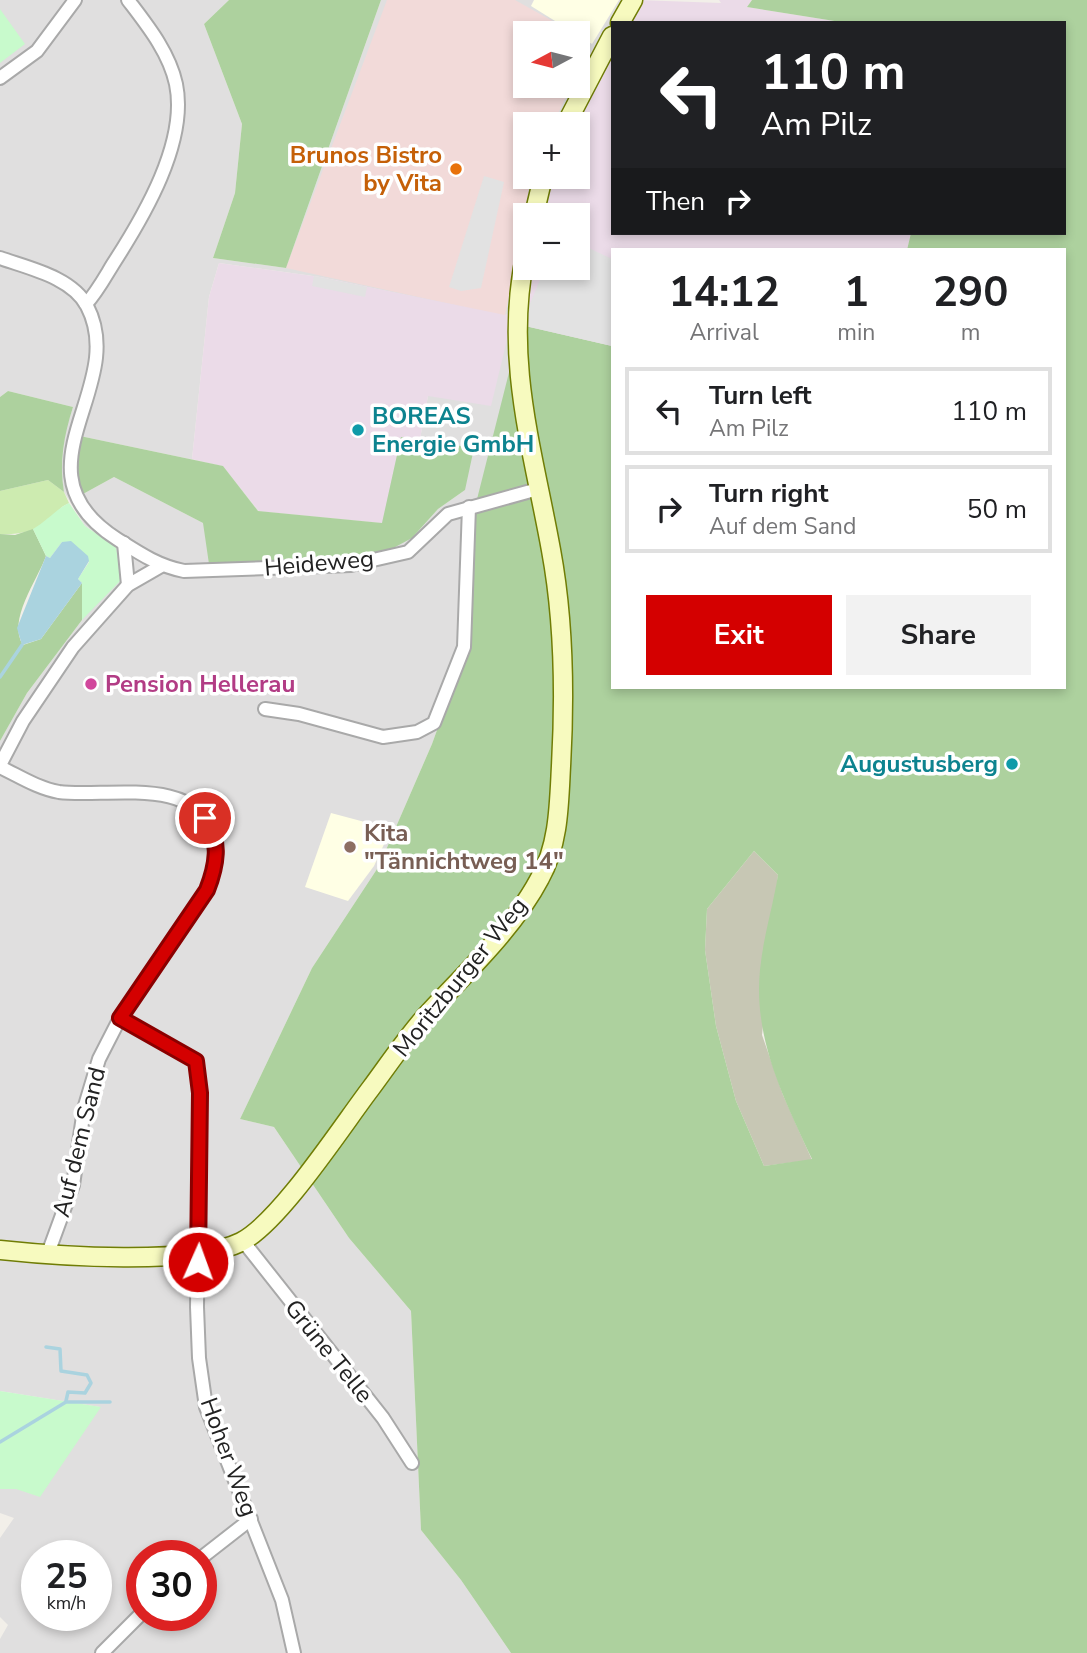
<!DOCTYPE html>
<html lang="en">
<head>
<meta charset="utf-8">
<style>
  :root { --surface:#fff; --page:#f2f2f2; --text:#202124; --muted:#757577; --line:#e0e0e0; --accent:#d40000 }
  body { margin:0; font-family:"Nunito Sans",sans-serif; background:var(--page); color:var(--text); height:100vh; display:flex; flex-direction:column; font-size:26px; white-space:nowrap }
  * { box-sizing:border-box; margin:0 }
  p { font-size:23px; color:var(--muted) }
  .icon { flex:none; width:38px; height:38px; fill:none; stroke:currentColor; stroke-width:2; stroke-linecap:round; stroke-linejoin:round }
  .map { position:relative; flex:1; overflow:hidden }
  .details { position:absolute; left:611px; top:248px; width:455px; height:441px; display:flex; flex-direction:column; background:var(--surface); border-radius:0px; box-shadow:0 4px 10px #0003 }
  .details>* { flex:none }
  .top-card { position:absolute; left:611px; top:21px; width:455px; height:214px; border-radius:0px; box-shadow:0 4px 10px #0003; background:#202124; color:#fff; overflow:hidden }
  .needle { width:46px; rotate:263deg }
  .tools { position:absolute; left:513px; top:21px; display:grid; gap:14px }
  .tools a { display:grid; place-items:center; width:77px; height:77px; border-radius:0px; background:var(--surface); box-shadow:0 4px 10px #0003; font-size:35px }
  .speed { position:absolute; left:21px; top:1540px; display:flex; gap:14px; font-size:35px; font-weight:700; text-align:center }
  .speed>* { display:grid; place-content:center; width:91px; height:91px; border-radius:50%; background:var(--surface); box-shadow:0 4px 10px #0003; line-height:1 }
  .speed small { font-size:18px; font-weight:400 }
  .speed .limit { border:10px solid #d22; background:#fff; color:#111 }
  .pin { position:absolute; display:grid; place-items:center; width:60px; height:60px; color:#fff; margin:-30px; border:4px solid #fff; border-radius:50%; box-shadow:0 2px 7px #0007 }
  .me { position:absolute; width:77px; margin:-38px; rotate:2deg; stroke-linejoin:round; filter:drop-shadow(0 0 5px #0008) }
  .turn { display:flex; align-items:center; gap:24px; height:147px; padding:0 35px; font-size:32px }
  .turn .icon { width:91px; height:91px; stroke-width:2.5 }
  .turn b { display:block; font-size:49px; line-height:60px }
  .then { display:flex; align-items:center; height:66px; padding:0 35px; background:#0003; gap:14px; font-size:26px }
  .eta { display:flex; justify-content:space-evenly; align-items:center; height:119px; text-align:center }
  .eta b { font-size:42px; font-weight:700; line-height:49px }
  .action { display:flex; gap:14px; margin-top:auto; padding:14px 35px }
  .action a { flex:1; height:80px; border-radius:0px; background:var(--accent); color:#fff; font-size:28px; font-weight:700; line-height:80px; text-align:center }
  .action a+a { background:var(--page); color:var(--text) }
  ul { padding:0; list-style:none }
  li { display:flex; align-items:center; gap:21px; height:88px; margin:0 14px 10px; padding:0 21px; border:4px solid var(--line); border-radius:0px }
  li div { flex:1 }
  li b { display:block; font-size:26px }
  li em { font-style:normal }
  .map>svg:first-child { display:block }
</style>
</head>
<body>
<div class="map">
<svg width="1087" height="1653" viewBox="0 0 1087 1653">
  <rect width="100%" height="100%" fill="#f2efe9"/>
  <!-- residential -->
  <path fill="#e0dfdf" fill-rule="evenodd" d="M0,0H229L204,24L242,124L235,193L213,258L286,268L381,0H638L612,23V45L572,124H525V177H549L540,215H525L523,305L505,316L320,277L219,263L209,297L192,459L223,465L259,511L401,436L420,439L428,396L510,323L521,325L467,647L432,744L379,866L312,968L240,1119L274,1127L349,1238L411,1311L421,1530L461,1580L511,1653H0V1639L8,1625L0,1617V1538L14,1518L0,1513V1489H16L100,1407L0,1391V741L27,693L82,620L116,547L85,526L64,492L60,471L65,431L73,407L8,391L0,397ZM525,33H578V86H525ZM80,436L223,466L258,511L382,523L465,490L438,509L412,538L203,523L114,477L83,494ZM37,1556H96V1615H37ZM142,1556H201V1615H142Z"/>
  <!-- commercial -->
  <path fill="#f2dad9" d="M387,0H515L574,33H525V86H571L553,124H525V177H531L505,316L286,268Z"/>
  <!-- industrial -->
  <g fill="#ebdbe8">
    <path d="M638,0L721,3L719,0H752L747,7L847,23H625Z"/>
    <path d="M612,45V233H911L907,250H612V346L511,323L491,406L428,396L420,439L401,437L382,523L259,511L223,466L192,459L209,297L219,263L320,277L505,315L523,305L529,268H578V215H540L549,177H578V124H572Z"/>
  </g>
  <!-- education -->
  <g fill="#ffffe5">
    <path d="M534,0H619L592,44L531,6Z"/>
    <path d="M331,813L391,829L374,866L348,901L305,887Z"/>
  </g>
  <!-- construction -->
  <path fill="#c7c7b4" d="M754,851L778,875L762,1035L783,1095L812,1160L764,1166L736,1101L716,1026L705,950L707,909Z"/>
  <!-- grass -->
  <path fill="#cdebb0" d="M48,480L64,492L69,503C58,508 56,514 48,521C35,532 16,535 0,534V491Z"/>
  <!-- forest -->
  <g fill="#add19e" fill-rule="evenodd">
    <path d="M229,0H381L286,268L213,258L235,193L242,124L204,24Z"/>
    <path d="M752,0H1087V1653H511L461,1580L421,1530L411,1311L349,1238L274,1127L240,1119L312,968L379,866L432,744L467,647L474,511L521,325L612,346V688H1064V250H907L911,233H1064V23H847L747,7ZM754,851L778,875C773,906 763,938 760,970C753,1038 784,1099 812,1159L764,1166L736,1101L716,1026L705,950L707,909Z"/>
    <path d="M8,391L73,407C64,435 59,462 64,492L48,480L0,491V397Z"/>
    <path d="M80,436L223,466L258,511L382,523L401,437L474,448L465,490L438,509L412,538L384,553L209,564L203,523L114,477L83,494L74,470Z"/>
    <path d="M33,529L46,556C37,581 7,620 23,645L41,639L82,583V620L27,693L0,741V534L15,535Z"/>
  </g>
  <!-- park -->
  <g fill="#c8facc">
    <path d="M0,9L25,44L0,63Z"/>
    <path d="M69,503L85,526L116,547L121,580L82,620V583L78,579L89,562L62,542L50,558L46,556L33,529C47,521 55,510 69,503Z"/>
    <path d="M0,1391L101,1407L40,1497L16,1489H0Z"/>
  </g>
  <!-- parking -->
  <g fill="#e2e2e2">
    <path d="M484,176L504,182L481,288L461,291L449,287Z"/>
    <path d="M578,243L612,259V346L521,325L545,268H578Z"/>
    <path d="M314,276L367,287L365,297L312,286Z"/>
  </g>
  <!-- water -->
  <path fill="#aad3df" d="M71,541L88,556L89,561L78,579L82,583L41,639L22,645L17,628L46,556L50,558L62,542Z"/>
  <g fill="none" stroke-linecap="round" stroke-linejoin="round">
    <!-- stream -->
    <g stroke="#aad3df" stroke-width="3.5">
      <path d="M0,677L22,645"/>
      <path d="M46,1347L60,1349L61,1371L87,1375L91,1383L85,1393L68,1392L66,1401"/>
      <path d="M0,1442L66,1402H110"/>
    </g>
    <!-- street casing -->
    <g stroke="#a9a9a9" stroke-width="16">
      <g id="street">
        <path d="M0,78L37,51L75,0"/>
        <path d="M0,258C28,268 72,277 87,306C130,388 9,470 117,539C139,553 158,566 184,571L351,565L408,552L448,514L538,489"/>
        <path d="M86,304C97,292 105,277 113,264C144,216 188,142 176,84C169,52 147,25 128,0"/>
        <path d="M124,543L128,585"/>
        <path d="M265,709L299,714L383,737L417,732L434,723L464,647L469,507"/>
        <path d="M0,765L23,721L73,647L128,585L161,566"/>
        <path d="M0,767C19,776 37,788 59,792C103,798 197,775 212,834C218,855 215,870 207,890L120,1018L99,1059L84,1109L73,1185L47,1256"/>
        <path d="M120,1018L196,1061L200,1093L197,1307L199,1358L206,1407L282,1600L294,1653"/>
        <path d="M243,1241L383,1418L412,1463"/>
        <path d="M201,1558L251,1519"/>
        <path d="M102,1653L142,1613"/>
      </g>
    </g>
    <!-- secondary casing -->
    <g stroke="#707d05" stroke-width="21">
      <g id="secondary">
        <path d="M620,23L633,0"/>
        <path d="M566,124L612,36"/>
        <path d="M534,215L543,177"/>
        <path d="M0,1250C56,1256 193,1266 241,1242C280,1222 342,1126 371,1088C388,1065 405,1040 424,1018C464,974 512,931 540,878C559,844 559,804 561,766C565,695 564,620 551,550C533,450 504,360 525,257"/>
      </g>
    </g>
    <!-- street -->
    <use href="#street" stroke="#fff" stroke-width="12"/>
    <!-- secondary -->
    <use href="#secondary" stroke="#f7fabf" stroke-width="18"/>
  </g>
  <g fill="none" stroke-linecap="round" stroke-linejoin="round">
    <!-- route casing -->
    <g stroke="#8a0000" stroke-width="18">
      <path id="route" d="M198,1262L200,1093L196,1061L120,1018L207,890C216,867 222,840 205,818"/>
    </g>
    <!-- route -->
    <use href="#route" stroke="#d40000" stroke-width="12"/>
  </g>
  <!-- markers -->
  <circle fill="#e8710a" stroke="#fff" stroke-width="2.5" cx="456" cy="169" r="7"/>
  <g fill="#0f9aa8" stroke="#fff" stroke-width="2.5">
    <circle cx="358" cy="430" r="7"/>
    <circle cx="1012" cy="764" r="7"/>
  </g>
  <circle fill="#d1479c" stroke="#fff" stroke-width="2.5" cx="91" cy="684" r="7"/>
  <circle fill="#8d6e63" stroke="#fff" stroke-width="2.5" cx="350" cy="847" r="7"/>
  <g text-anchor="middle" dominant-baseline="central" stroke-width="7" stroke-linejoin="round" paint-order="stroke">
    <!-- food labels -->
    <g font-size="24" font-weight="bold" fill="#c56008" stroke="#fff" text-anchor="end">
      <text x="442" y="155">Brunos Bistro<tspan x="442" dy="28">by Vita</tspan></text>
    </g>
    <!-- culture labels -->
    <g font-size="24" font-weight="bold" fill="#0d838f" stroke="#fff" text-anchor="start">
      <text x="372" y="416">BOREAS<tspan x="372" dy="28">Energie GmbH</tspan></text>
      <text x="998" y="764" text-anchor="end">Augustusberg</text>
    </g>
    <!-- street labels -->
    <g font-size="24" fill="#222" stroke="#fff">
      <text transform="translate(319 563) rotate(-5)">Heideweg</text>
      <text transform="translate(460 977) rotate(-51)">Moritzburger Weg</text>
      <text transform="translate(79 1142) rotate(-76)">Auf dem Sand</text>
      <text transform="translate(329 1351) rotate(51)">Grüne Telle</text>
      <text transform="translate(229 1457) rotate(70)">Hoher Weg</text>
    </g>
    <!-- hotel labels -->
    <g font-size="24" font-weight="bold" fill="#b23c85" stroke="#fff" text-anchor="start">
      <text x="105" y="684">Pension Hellerau</text>
    </g>
    <!-- education labels -->
    <g font-size="24" font-weight="bold" fill="#785e54" stroke="#fff" text-anchor="start">
      <text x="364" y="833">Kita<tspan x="364" dy="28">"Tännichtweg 14"</tspan></text>
    </g>
  </g>
</svg>
<div class="tools">
<a><svg class="needle" viewBox="-14 -14 28 28"><path d="M0-13l5 13h-10z" fill="#e53935"/><path d="M0 13l5-13h-10z" fill="#757577"/></svg></a>
<a>+</a>
<a>−</a>
</div>
<div class="speed"><div>25<small>km/h</small></div><div class="limit">30</div></div>
<div class="pin" style="left:205px;top:818px;background:#d93025"><svg class="icon" aria-label="arrive" viewBox="0 0 24 24"><path d="M6 21V4h12l-3 4 3 4H6"/></svg></div>
<svg class="me" style="left:198px;top:1262px" viewBox="-20 -20 40 40"><circle r="17" fill="#d40000" stroke="#fff" stroke-width="3"/><path d="M0-11L8 9 0 5-8 9z" fill="#fff"/></svg>
<div class="top-card">
<div class="turn"><svg class="icon" aria-label="left" viewBox="0 0 24 24"><path d="M17 20v-9H6M10 6l-5 5 5 5"/></svg><div><b>110 m</b>Am Pilz</div></div>
<div class="then">Then<svg class="icon" aria-label="right" viewBox="0 0 24 24"><path d="M7 20v-9h11M14 6l5 5-5 5"/></svg></div>
</div>
<section class="details">
<div class="eta">
<div><b>14:12</b><p>Arrival</p></div>
<div><b>1</b><p>min</p></div>
<div><b>290</b><p>m</p></div>
</div>
<ul>
<li><svg class="icon" aria-label="left" viewBox="0 0 24 24"><path d="M17 20v-9H6M10 6l-5 5 5 5"/></svg><div><b>Turn left</b><p>Am Pilz</p></div><em>110 m</em></li>
<li><svg class="icon" aria-label="right" viewBox="0 0 24 24"><path d="M7 20v-9h11M14 6l5 5-5 5"/></svg><div><b>Turn right</b><p>Auf dem Sand</p></div><em>50 m</em></li>
</ul>
<div class="action"><a>Exit</a><a>Share</a></div>
</section>
</div>
</body>
</html>
